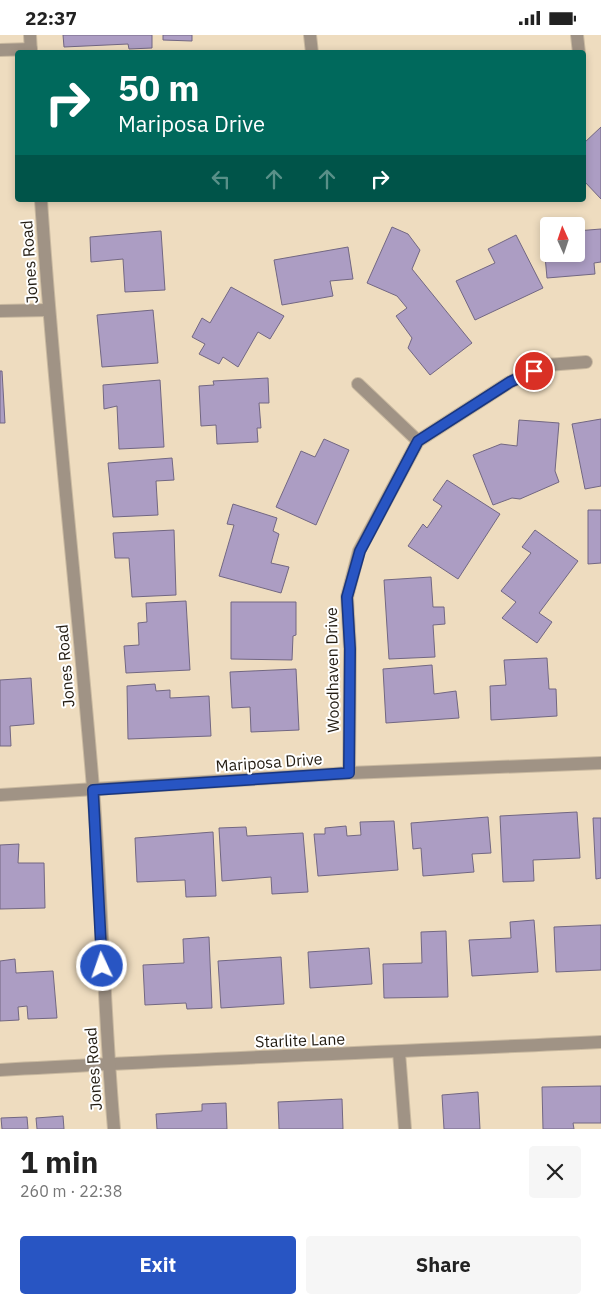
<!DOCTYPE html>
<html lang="en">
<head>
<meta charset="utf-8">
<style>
  :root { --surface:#fff; --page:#f6f6f6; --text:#222; --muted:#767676; --accent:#2855c3 }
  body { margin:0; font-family:"IBM Plex Sans",sans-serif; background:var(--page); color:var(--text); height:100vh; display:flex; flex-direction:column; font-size:19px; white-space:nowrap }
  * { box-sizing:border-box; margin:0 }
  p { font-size:16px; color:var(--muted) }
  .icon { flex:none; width:28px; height:28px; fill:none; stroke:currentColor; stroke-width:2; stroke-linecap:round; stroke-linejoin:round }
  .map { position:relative; height:1094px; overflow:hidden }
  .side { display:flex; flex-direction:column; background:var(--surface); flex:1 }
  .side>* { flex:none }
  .guide { position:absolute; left:15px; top:15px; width:571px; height:152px; border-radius:5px; box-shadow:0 2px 8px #0003; background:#00695c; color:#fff; overflow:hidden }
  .needle { width:32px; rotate:357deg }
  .controls { position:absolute; left:540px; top:182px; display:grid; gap:10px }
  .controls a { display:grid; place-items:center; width:45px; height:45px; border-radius:5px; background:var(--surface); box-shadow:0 2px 8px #0003; font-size:25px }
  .pin { position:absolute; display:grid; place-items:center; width:42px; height:42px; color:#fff; margin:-21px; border:2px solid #fff; border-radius:50%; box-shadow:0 1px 5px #0007 }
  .me { position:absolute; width:55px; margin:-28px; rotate:357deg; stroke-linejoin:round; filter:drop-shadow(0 0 4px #0008) }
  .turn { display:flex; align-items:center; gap:18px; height:105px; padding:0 20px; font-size:22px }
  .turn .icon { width:65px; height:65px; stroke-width:2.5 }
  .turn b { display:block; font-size:35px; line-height:42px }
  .lanes { display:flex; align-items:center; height:48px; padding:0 20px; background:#0003; justify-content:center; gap:25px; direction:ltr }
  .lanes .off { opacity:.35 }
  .round { display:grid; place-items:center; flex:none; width:52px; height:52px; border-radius:5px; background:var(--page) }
  .overview { display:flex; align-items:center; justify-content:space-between; height:85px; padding:0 20px }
  h1 { font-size:30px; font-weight:800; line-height:38px }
  .cta { display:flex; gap:10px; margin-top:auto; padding:10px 20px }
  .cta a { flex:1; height:58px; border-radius:5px; background:var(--accent); color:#fff; font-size:20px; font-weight:800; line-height:58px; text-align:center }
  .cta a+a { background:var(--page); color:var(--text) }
  .status { display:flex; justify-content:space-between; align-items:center; height:35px; padding:0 25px; background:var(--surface); direction:ltr }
  .status svg { height:14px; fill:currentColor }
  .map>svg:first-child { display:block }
</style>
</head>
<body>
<div class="status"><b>22:37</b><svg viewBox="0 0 49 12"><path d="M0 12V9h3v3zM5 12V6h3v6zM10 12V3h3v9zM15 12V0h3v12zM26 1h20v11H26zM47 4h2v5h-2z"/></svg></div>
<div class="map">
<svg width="601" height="1094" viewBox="0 0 601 1094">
  <rect width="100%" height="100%" fill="#eedcbf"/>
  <!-- building -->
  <g fill="#ac9dc3" stroke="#726782">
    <path d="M63,0H152V13L129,14L128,9L64,12Z"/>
    <path d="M163,0H192V6L163,5Z"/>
    <path d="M601,92V164L584,146V108Z"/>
    <path d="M392,192L408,199L420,215L412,234L472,308L430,340L408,313L412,303L396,281L407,273L397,261L367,248Z"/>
    <path d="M601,194V227L594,228L595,239L547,243L543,199L549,198V219H576V196Z"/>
    <path d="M161,196L165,255L125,257L123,224L91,227L90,202Z"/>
    <path d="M516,200L543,253L475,285L456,246L495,228L488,214Z"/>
    <path d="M348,212L353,244L330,246L333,261L282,270L274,225Z"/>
    <path d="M231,252L284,281L270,304L258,297L238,332L223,322L219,329L199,319L205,309L192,302L202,283L210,288Z"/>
    <path d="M153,275L158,328L102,332L97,280Z"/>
    <path d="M0,336H2L5,388H0Z"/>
    <path d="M268,343L269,368H259L261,393H257L258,407L217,409L216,390L201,391L199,351L214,350L213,346Z"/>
    <path d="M160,345L164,412L119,414L117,371L104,374L103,350Z"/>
    <path d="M601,384V451L585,454L572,389Z"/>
    <path d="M519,385L559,388L555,436L559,447L520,464L512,463L493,470L473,420L501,409L517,411Z"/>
    <path d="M324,404L349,415L316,490L276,472L301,416L315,422Z"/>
    <path d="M172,423L174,445L156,446L158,480L113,482L108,428Z"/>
    <path d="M447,445L500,479L458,544L408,511L423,489L427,493L442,471L433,465Z"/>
    <path d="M233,469L277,483L273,496L279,499L271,528L289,532L281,558L219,541L234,490L227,489Z"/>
    <path d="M588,475H601V528L588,529Z"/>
    <path d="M174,495L176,560L132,562L129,523H115L113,498Z"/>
    <path d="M535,495L578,526L539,578L552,587L537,608L502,583L516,567L501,556L531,518L522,512Z"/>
    <path d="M431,542L433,572H444L445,589L433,590L435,622L389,624L384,545Z"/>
    <path d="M186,566L190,635L126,638L124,611L139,610L138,588L147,587L146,568Z"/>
    <path d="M231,567H296V600L293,601L292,625L231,624Z"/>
    <path d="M547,623L549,654H556L557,681L491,685L490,651L506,650L504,625Z"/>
    <path d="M432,630L434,659L456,656L459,683L386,688L383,634Z"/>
    <path d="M296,634L299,695L251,697L250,672L232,673L230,637Z"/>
    <path d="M31,643L34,689L10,691L11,711H0V645Z"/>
    <path d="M155,649L156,656L170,655V663L209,661L211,701L128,704L127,651Z"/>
    <path d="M577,777L580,823L533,825L534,846L503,847L500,781Z"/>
    <path d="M488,782L491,818L472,819L474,837L423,841L421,813L413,814L411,788Z"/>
    <path d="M593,783H601V843L596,844Z"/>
    <path d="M394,786L398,835L318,841L314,799H325V793L346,791L347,801L361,800L360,787Z"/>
    <path d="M246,792L247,801L303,798L308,857L272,859L271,842L222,846L219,793Z"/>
    <path d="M213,797L216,861L186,862L185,845L137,847L135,803Z"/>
    <path d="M19,809L18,828H44L45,873L0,874V810Z"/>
    <path d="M534,885L538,937L472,941L469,905L511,903L510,887Z"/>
    <path d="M601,890V935L556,937L554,892Z"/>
    <path d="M446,896L448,962L384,963L383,929L422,928L421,897Z"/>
    <path d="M209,902L212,973L187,974L186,968L145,970L143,930L184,928L183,904Z"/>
    <path d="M369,913L372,949L310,953L308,917Z"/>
    <path d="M281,922L284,969L221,973L218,926Z"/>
    <path d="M15,924L16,938L53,936L57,983L28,984L27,971L18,972L19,985L0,986V926Z"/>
    <path d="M601,1051V1088H573L574,1094H543L542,1052Z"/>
    <path d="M478,1057L480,1094H444L442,1060Z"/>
    <path d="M342,1064L343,1094H279L278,1067Z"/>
    <path d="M226,1068L227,1094H157L156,1079L202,1076V1069Z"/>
    <path d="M63,1081L64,1094H37L36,1083Z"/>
    <path d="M27,1082L28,1094H2L1,1083Z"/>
  </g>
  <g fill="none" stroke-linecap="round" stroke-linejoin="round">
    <!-- minor casing -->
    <g stroke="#c9b9a0" stroke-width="14">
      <g id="minor">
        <path d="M310,0L312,18"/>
        <path d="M577,0L579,18"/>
        <path d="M0,15L31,14"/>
        <path d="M0,276L48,275"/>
        <path d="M358,349L418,406"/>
        <path d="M349,738L350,614L347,562L359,516L418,406L510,347L547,330L586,327"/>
        <path d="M0,760L349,738L601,728"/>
        <path d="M399,1017L405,1094"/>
        <path d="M0,1035C200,1023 401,1017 601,1007"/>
      </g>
    </g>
    <!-- tertiary casing -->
    <g stroke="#c9b9a0" stroke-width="14">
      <g id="tertiary">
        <path d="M30,0L31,18"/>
        <path d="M41,165C54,361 77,557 93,753C102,866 104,980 114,1094"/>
      </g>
    </g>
    <!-- minor -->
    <use href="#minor" stroke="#a09385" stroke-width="12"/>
    <!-- tertiary -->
    <use href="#tertiary" stroke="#a09385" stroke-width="12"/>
  </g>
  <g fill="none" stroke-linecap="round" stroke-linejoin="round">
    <!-- route casing -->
    <g stroke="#1a377f" stroke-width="12">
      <path id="route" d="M102,931L93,755L349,738L350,614L347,562L360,516L418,406L510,347L534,336"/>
    </g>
    <!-- route -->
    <use href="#route" stroke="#2855c3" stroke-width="9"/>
  </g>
  <g text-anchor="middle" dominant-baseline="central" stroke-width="4" stroke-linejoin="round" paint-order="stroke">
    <!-- street labels -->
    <g font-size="16" fill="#221b11" stroke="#fff">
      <text transform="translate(29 227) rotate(-94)">Jones Road</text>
      <text transform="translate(65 631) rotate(-95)">Jones Road</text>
      <text transform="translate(332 635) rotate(-91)">Woodhaven Drive</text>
      <text transform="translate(269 727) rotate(-4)">Mariposa Drive</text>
      <text transform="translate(300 1005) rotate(-2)">Starlite Lane</text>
      <text transform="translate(93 1034) rotate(-94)">Jones Road</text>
    </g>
  </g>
</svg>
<div class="controls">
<a><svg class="needle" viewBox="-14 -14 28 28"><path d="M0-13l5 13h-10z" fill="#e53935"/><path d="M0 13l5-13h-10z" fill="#767676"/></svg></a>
</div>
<div class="pin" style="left:534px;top:336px;background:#d93025"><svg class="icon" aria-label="arrive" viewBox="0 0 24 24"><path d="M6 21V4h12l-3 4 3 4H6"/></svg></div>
<svg class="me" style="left:102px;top:931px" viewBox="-20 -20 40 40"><circle r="17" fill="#2855c3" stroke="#fff" stroke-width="3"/><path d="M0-11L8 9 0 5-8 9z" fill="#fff"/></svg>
<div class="guide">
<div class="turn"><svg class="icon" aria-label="right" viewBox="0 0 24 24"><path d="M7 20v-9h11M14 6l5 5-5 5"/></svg><div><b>50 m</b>Mariposa Drive</div></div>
<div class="lanes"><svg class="icon off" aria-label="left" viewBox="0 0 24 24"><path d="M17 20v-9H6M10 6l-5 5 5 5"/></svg><svg class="icon off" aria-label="ahead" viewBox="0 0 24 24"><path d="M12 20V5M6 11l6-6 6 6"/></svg><svg class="icon off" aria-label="ahead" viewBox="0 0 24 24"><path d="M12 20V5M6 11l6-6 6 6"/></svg><svg class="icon" aria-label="right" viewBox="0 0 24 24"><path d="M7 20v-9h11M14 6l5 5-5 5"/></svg></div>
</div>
</div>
<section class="side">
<div class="overview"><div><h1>1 min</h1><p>260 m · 22:38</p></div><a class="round"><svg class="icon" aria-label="close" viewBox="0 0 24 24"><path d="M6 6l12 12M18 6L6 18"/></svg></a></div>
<div class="cta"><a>Exit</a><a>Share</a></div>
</section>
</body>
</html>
